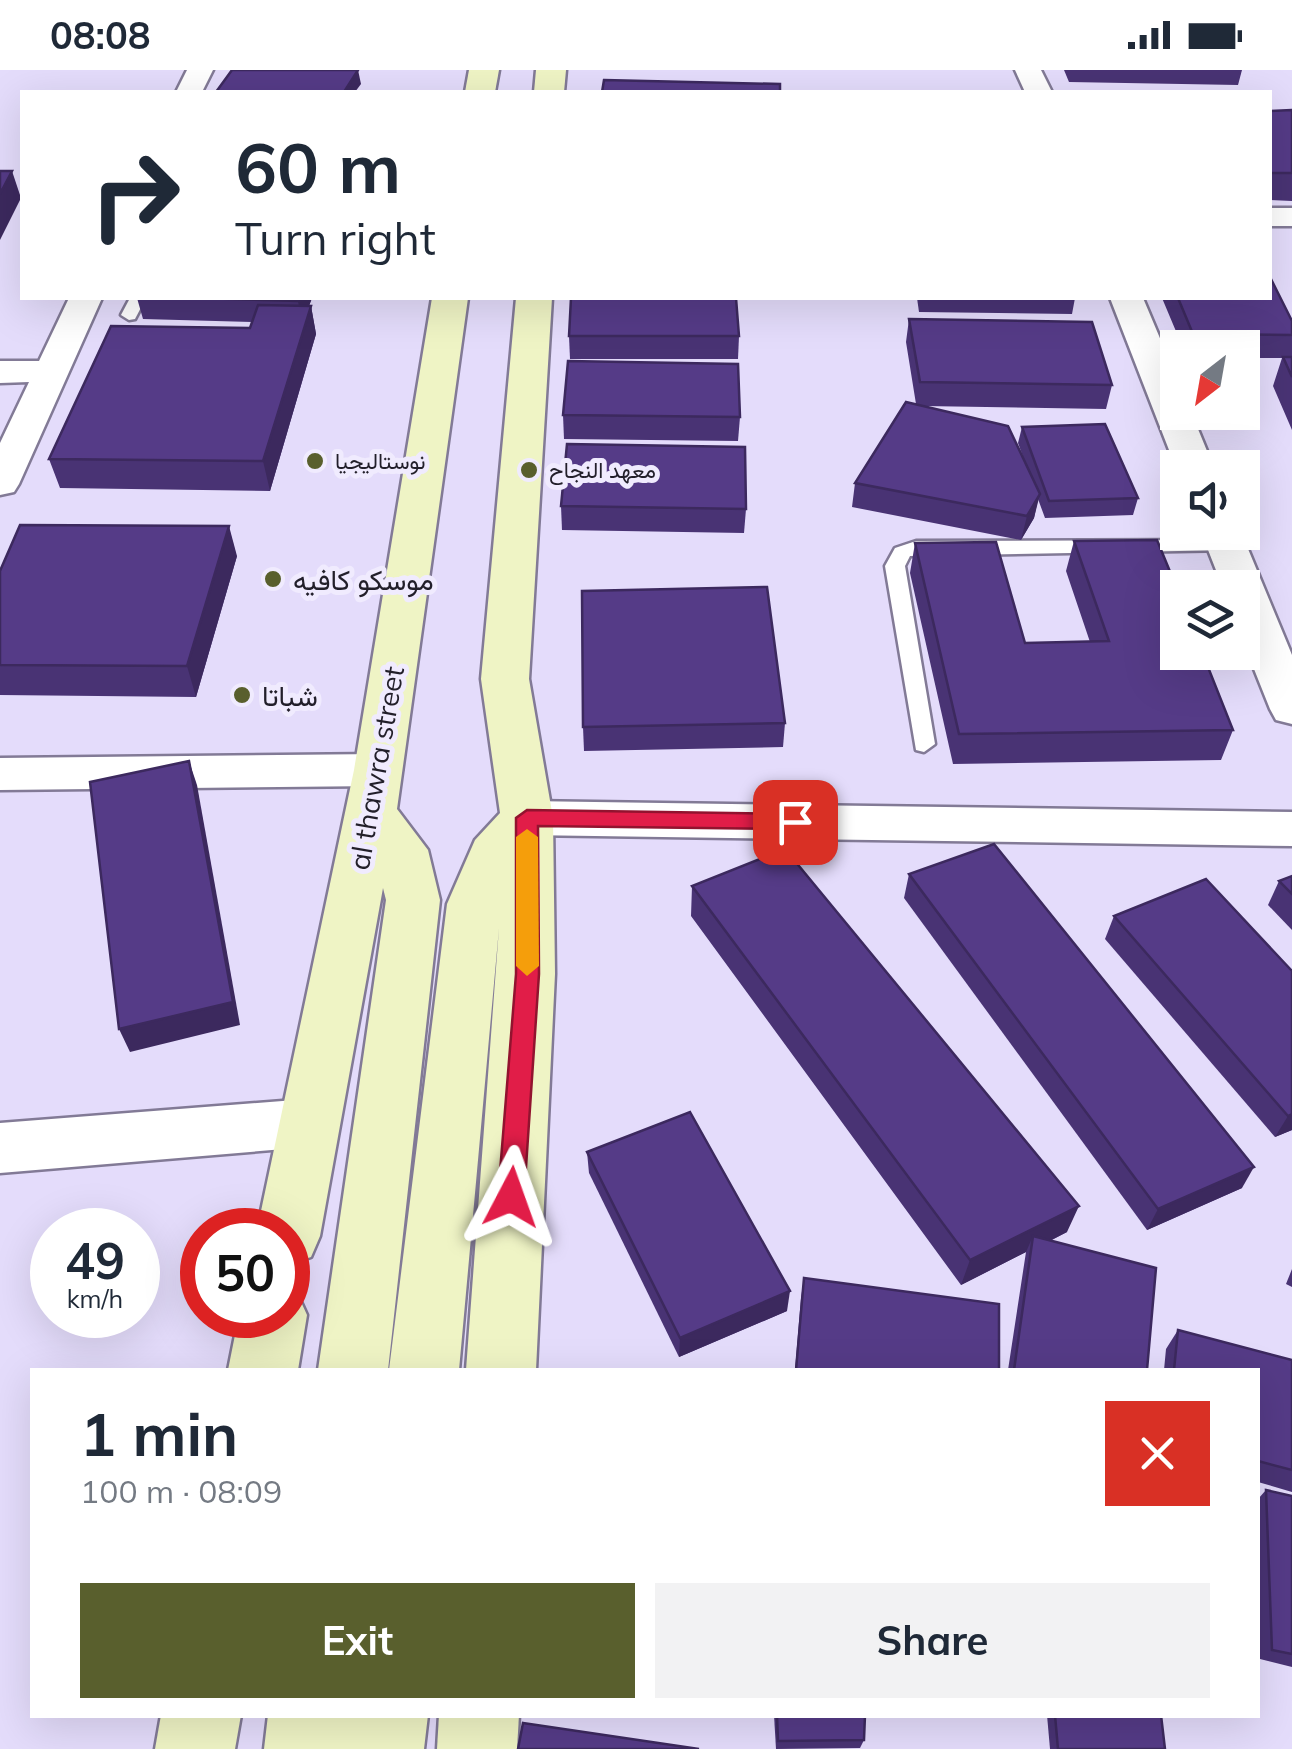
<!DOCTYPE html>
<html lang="en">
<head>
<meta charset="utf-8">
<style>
  :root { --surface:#fff; --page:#f2f2f3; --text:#1f2937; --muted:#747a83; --accent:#595f2d }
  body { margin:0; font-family:Mulish,Vazirmatn,sans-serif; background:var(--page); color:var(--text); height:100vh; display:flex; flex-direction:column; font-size:38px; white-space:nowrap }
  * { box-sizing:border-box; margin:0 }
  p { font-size:32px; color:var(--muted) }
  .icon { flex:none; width:55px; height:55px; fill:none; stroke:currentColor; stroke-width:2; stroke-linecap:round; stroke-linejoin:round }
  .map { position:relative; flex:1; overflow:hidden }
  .sheet { position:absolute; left:30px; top:1298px; width:1230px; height:350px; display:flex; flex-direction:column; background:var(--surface); border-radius:0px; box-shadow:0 10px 40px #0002 }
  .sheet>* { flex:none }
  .top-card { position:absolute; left:20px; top:20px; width:1252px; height:210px; border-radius:0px; box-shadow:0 10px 40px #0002; background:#fff; color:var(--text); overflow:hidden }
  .needle { width:65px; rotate:211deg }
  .controls { position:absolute; left:1160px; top:260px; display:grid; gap:20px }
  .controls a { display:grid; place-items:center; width:100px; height:100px; border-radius:0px; background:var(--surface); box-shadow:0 10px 40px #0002; font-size:50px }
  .speed { position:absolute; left:30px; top:1138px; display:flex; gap:20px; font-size:50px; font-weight:700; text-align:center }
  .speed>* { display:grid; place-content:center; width:130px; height:130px; border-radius:50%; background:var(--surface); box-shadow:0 10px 40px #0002; line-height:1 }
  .speed small { font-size:25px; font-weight:400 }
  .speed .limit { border:15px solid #d22; background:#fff; color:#111 }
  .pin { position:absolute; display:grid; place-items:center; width:85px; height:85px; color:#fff; margin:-42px; border-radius:20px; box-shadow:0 5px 15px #0006 }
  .me { position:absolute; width:110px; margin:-55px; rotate:4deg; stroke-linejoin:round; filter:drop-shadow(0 0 8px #0008) }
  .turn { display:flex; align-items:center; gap:35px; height:210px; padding:0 50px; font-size:45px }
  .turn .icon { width:130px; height:130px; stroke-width:2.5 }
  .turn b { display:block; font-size:70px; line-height:85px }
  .round { display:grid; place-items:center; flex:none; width:105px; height:105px; border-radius:0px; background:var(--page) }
  .summary { display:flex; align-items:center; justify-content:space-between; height:170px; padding:0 50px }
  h1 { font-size:60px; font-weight:700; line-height:75px }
  .action { display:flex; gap:20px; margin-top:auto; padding:20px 50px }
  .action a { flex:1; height:115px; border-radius:0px; background:var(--accent); color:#fff; font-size:40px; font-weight:700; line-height:115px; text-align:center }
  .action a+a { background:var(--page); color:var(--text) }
  .status { display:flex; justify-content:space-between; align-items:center; height:70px; padding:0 50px; background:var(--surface); direction:ltr }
  .status svg { height:28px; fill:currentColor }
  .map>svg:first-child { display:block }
</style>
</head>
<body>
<div class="status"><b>08:08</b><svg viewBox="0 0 49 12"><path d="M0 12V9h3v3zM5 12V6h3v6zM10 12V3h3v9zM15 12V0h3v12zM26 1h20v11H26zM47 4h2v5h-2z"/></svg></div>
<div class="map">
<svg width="1292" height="1679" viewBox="0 0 1292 1679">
  <rect width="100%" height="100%" fill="#e4dcfb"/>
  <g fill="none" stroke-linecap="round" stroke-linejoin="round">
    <!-- service casing -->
    <g stroke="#827a96" stroke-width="5">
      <g id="service">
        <path d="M130,228H146L135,249L129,250L121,245Z"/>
        <path d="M1226,470L1236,476L1233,480L910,486L905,496L935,674L924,682L916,680L885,496L895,478L916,471Z"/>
      </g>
    </g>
    <!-- minor casing -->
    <g stroke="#827a96" stroke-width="5">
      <g id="minor">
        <path d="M187,0H213L202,22H176Z"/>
        <path d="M1015,0H1041L1052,22H1025Z"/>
        <rect x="1270" y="138" width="22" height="18"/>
        <path d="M69,228H102L19,414L14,422L0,425V373L29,312L0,313V291H39Z"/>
        <path d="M1110,228H1143L1178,311V342H1191L1214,398H1176Z"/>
        <path d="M1201,462H1241L1292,585V654L1276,650L1270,639L1242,569V518H1223Z"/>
        <path d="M379,684L395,688L402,700L395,712L379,716L0,720V688Z"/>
        <path d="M527,731L1292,742V776L527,765L510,760L503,748L510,736Z"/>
        <path d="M308,1029L328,1036L336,1053L328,1070L308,1077L0,1103V1053Z"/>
      </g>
    </g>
    <!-- secondary casing -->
    <g stroke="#827a96" stroke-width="5">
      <g id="secondary">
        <path d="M469,0H499L495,22H465Z"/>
        <path d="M536,0H566L564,22H534Z"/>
        <path d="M432,228H468L397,739L428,780L440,830L388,1300H318L386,830L383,818L320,1166L311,1187L288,1195V1160H257L354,700Z"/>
        <path d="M516,228H552L529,609L553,748L555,904L536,1300H466L499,858L459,1300H389L447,834L475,770L500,743L481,609Z"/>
        <path d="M288,1219L297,1223L307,1245L298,1300H228L239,1245H288Z"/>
        <path d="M161,1645H241L235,1679H155Z"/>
        <path d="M268,1645H348L346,1661L348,1645H428L424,1679H264Z"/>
        <path d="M439,1645H519L517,1679H437Z"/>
      </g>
    </g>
    <!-- service -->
    <use href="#service" fill="#fff" fill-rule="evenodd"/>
    <!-- minor -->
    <use href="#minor" fill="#fff" fill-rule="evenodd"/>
    <!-- secondary -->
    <use href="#secondary" fill="#eff4c5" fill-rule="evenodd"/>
  </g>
  <!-- wall -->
  <g fill="#493374">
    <path d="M1064,0H1242L1238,15L1069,12Z"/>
    <path d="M1292,40V131L1270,130V41Z"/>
    <path d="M137,228H312L309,236H311L316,264L270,421L60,418L49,389L250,258L252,252L143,249Z"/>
    <path d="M917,228H1075L1072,244L919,242Z"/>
    <path d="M1162,228H1270L1292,251V360L1273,316L1282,288H1242V278H1183Z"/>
    <path d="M909,249L1112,315L1106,339L923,336L1025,392L1018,373L1022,357L1138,428L1133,445L1045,448L1038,429L1034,448L1021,470L852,437L855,413L916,334L906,272Z"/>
    <path d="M569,266H739L738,289H570Z"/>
    <path d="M563,345L740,347L738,371L564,369Z"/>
    <path d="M561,436L746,439L744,463L562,460Z"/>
    <path d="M1074,471L1233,660L1221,690L953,694L910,503L915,473L1025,573L1090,572L1066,501Z"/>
    <path d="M237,486L196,627L0,625V501Z"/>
    <path d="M785,653L783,677L584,681L583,657Z"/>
    <path d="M909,804L1242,1118L1147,1160L904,828Z"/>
    <path d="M1292,806V860L1268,835L1279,811Z"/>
    <path d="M692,816L1067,1162L1050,1171L1147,1300H1008L1026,1182L961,1215L691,846Z"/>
    <path d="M1114,846L1292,901V1060L1275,1067L1105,869Z"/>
    <path d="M587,1082L787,1241L679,1287L589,1103Z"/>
    <path d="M1292,1199V1217L1286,1214Z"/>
    <path d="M804,1208L999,1300H795L801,1228Z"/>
    <path d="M1178,1260L1292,1290V1422L1258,1412V1300H1164L1166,1279Z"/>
    <path d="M1266,1420L1292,1426V1597L1260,1589L1258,1504V1429Z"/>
    <path d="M774,1645H865L864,1670L860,1678L776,1679Z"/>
    <path d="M1047,1645H1161L1165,1679H1050Z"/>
  </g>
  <!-- shaded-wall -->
  <g fill="#3c295e">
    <path d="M358,0L361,14L355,22H344Z"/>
    <path d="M12,101L21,128L0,170V124Z"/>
    <path d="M299,228H312L302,254L298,231Z"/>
    <path d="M311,236L316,264L270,421L263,391Z"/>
    <path d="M1040,424L1034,448L1021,470L1027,446Z"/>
    <path d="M229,456L237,486L196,627L187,596Z"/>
    <path d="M189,691L197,715L240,955L130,982L119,959Z"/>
    <path d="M1292,1044V1060L1275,1067L1288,1046Z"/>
    <path d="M1254,1097L1242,1118L1147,1160L1158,1139Z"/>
    <path d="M1079,1136L1067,1162L1031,1180L1033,1166L1026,1182L961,1215L970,1190Z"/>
    <path d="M790,1221L787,1241L679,1287L680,1268Z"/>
  </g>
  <!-- building -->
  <g fill="#553b87" stroke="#3c295e" stroke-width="2.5">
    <path d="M232,0H358L344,22H216Z"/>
    <path d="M604,10L780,14V22H602Z"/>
    <path d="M1292,40V103H1270V41Z"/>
    <path d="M0,101H12L0,124Z"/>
    <path d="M1270,207L1292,251V265L1193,264L1178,228H1270Z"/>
    <path d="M200,228H299L298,231Z"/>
    <path d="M571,228H736L739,266H569Z"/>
    <path d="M258,235L311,236L263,391L49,389L111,256L250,258Z"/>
    <path d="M909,249L1092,252L1112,315L920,312Z"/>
    <path d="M1283,287H1292V307Z"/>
    <path d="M568,291L738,294L740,347L563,345Z"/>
    <path d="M906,332L1008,356L1040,424L1027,446L855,413Z"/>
    <path d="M1105,354L1138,428L1049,431L1022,357Z"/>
    <path d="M567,374L745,377L746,439L561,436Z"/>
    <path d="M20,455L229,456L187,596L0,595V501Z"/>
    <path d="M1157,470L1178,521V582H1202L1233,660L959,664L915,473L996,472L1025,573L1109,571L1074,471Z"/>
    <path d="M767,517L785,653L583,657L582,521Z"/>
    <path d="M189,691L233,932L119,959L90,712Z"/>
    <path d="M994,774L1254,1097L1158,1139L909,804Z"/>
    <path d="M785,779L1079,1136L970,1190L692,816Z"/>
    <path d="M1292,806V824L1279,811Z"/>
    <path d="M1206,809L1292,901V1044L1288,1046L1114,846Z"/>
    <path d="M690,1042L790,1221L680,1268L587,1082Z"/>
    <path d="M1033,1166L1156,1198L1147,1300H1014Z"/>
    <path d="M804,1208L999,1234V1300H796Z"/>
    <path d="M1178,1260L1292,1290V1400L1258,1391V1300H1174Z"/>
    <path d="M1266,1420L1292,1426V1584L1272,1580Z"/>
    <path d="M777,1645H865L864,1670L778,1671Z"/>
    <path d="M1055,1645H1161L1165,1679H1058Z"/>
    <path d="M523,1653L699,1679H518Z"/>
  </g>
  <!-- route -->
  <path fill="#e11d48" stroke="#92132f" stroke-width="2.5" d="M527,740L795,744L806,752L795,759L538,756L539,904L524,1127L520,1136L511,1139L502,1136L498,1127L516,904V748Z"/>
  <!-- slow -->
  <path fill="#f59e0b" d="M527,759L538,767L539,896L527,906L516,896V767Z"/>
  <!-- markers -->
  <g fill="#595f2d" stroke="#f0ebfe" stroke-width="4">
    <circle cx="315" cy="391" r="10"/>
    <circle cx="529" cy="400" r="10"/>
    <circle cx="273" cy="509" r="10"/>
    <circle cx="242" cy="625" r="10"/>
  </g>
  <g text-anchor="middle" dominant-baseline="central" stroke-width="10" stroke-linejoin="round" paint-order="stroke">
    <!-- far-poi labels -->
    <g font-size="22" fill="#221f2a" stroke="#f0ebfe" text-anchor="start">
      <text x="335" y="391">نوستاليجيا</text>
      <text x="549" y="400">معهد النجاح</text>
    </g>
    <!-- poi labels -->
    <g font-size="28" fill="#221f2a" stroke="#f0ebfe" text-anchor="start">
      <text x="293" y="509">موسكو كافيه</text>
      <text x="262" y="625">شباتا</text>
    </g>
    <!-- street labels -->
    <g font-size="28" fill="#221f2a" stroke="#f0ebfe">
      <text transform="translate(376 698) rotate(-80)">al thawra street</text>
    </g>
  </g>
</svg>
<div class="controls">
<a><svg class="needle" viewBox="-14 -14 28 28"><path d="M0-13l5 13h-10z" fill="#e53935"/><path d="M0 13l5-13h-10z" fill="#747a83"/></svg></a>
<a><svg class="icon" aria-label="sound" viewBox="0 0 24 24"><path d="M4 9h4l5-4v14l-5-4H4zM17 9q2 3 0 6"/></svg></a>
<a><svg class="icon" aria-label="layers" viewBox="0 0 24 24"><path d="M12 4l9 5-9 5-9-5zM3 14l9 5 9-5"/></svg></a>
</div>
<div class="speed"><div>49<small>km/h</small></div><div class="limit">50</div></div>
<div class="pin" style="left:795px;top:752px;background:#d93025"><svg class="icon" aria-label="arrive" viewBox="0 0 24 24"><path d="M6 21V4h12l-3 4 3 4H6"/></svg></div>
<svg class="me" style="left:511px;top:1127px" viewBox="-20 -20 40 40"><path d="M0-17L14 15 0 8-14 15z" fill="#e11d48" stroke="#fff" stroke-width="4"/></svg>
<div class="top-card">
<div class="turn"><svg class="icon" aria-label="right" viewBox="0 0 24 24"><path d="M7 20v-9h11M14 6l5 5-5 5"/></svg><div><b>60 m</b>Turn right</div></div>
</div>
<section class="sheet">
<div class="summary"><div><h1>1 min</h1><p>100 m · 08:09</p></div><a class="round" style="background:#d93025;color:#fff"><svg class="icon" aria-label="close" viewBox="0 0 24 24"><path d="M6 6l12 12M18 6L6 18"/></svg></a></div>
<div class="action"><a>Exit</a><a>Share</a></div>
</section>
</div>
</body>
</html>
